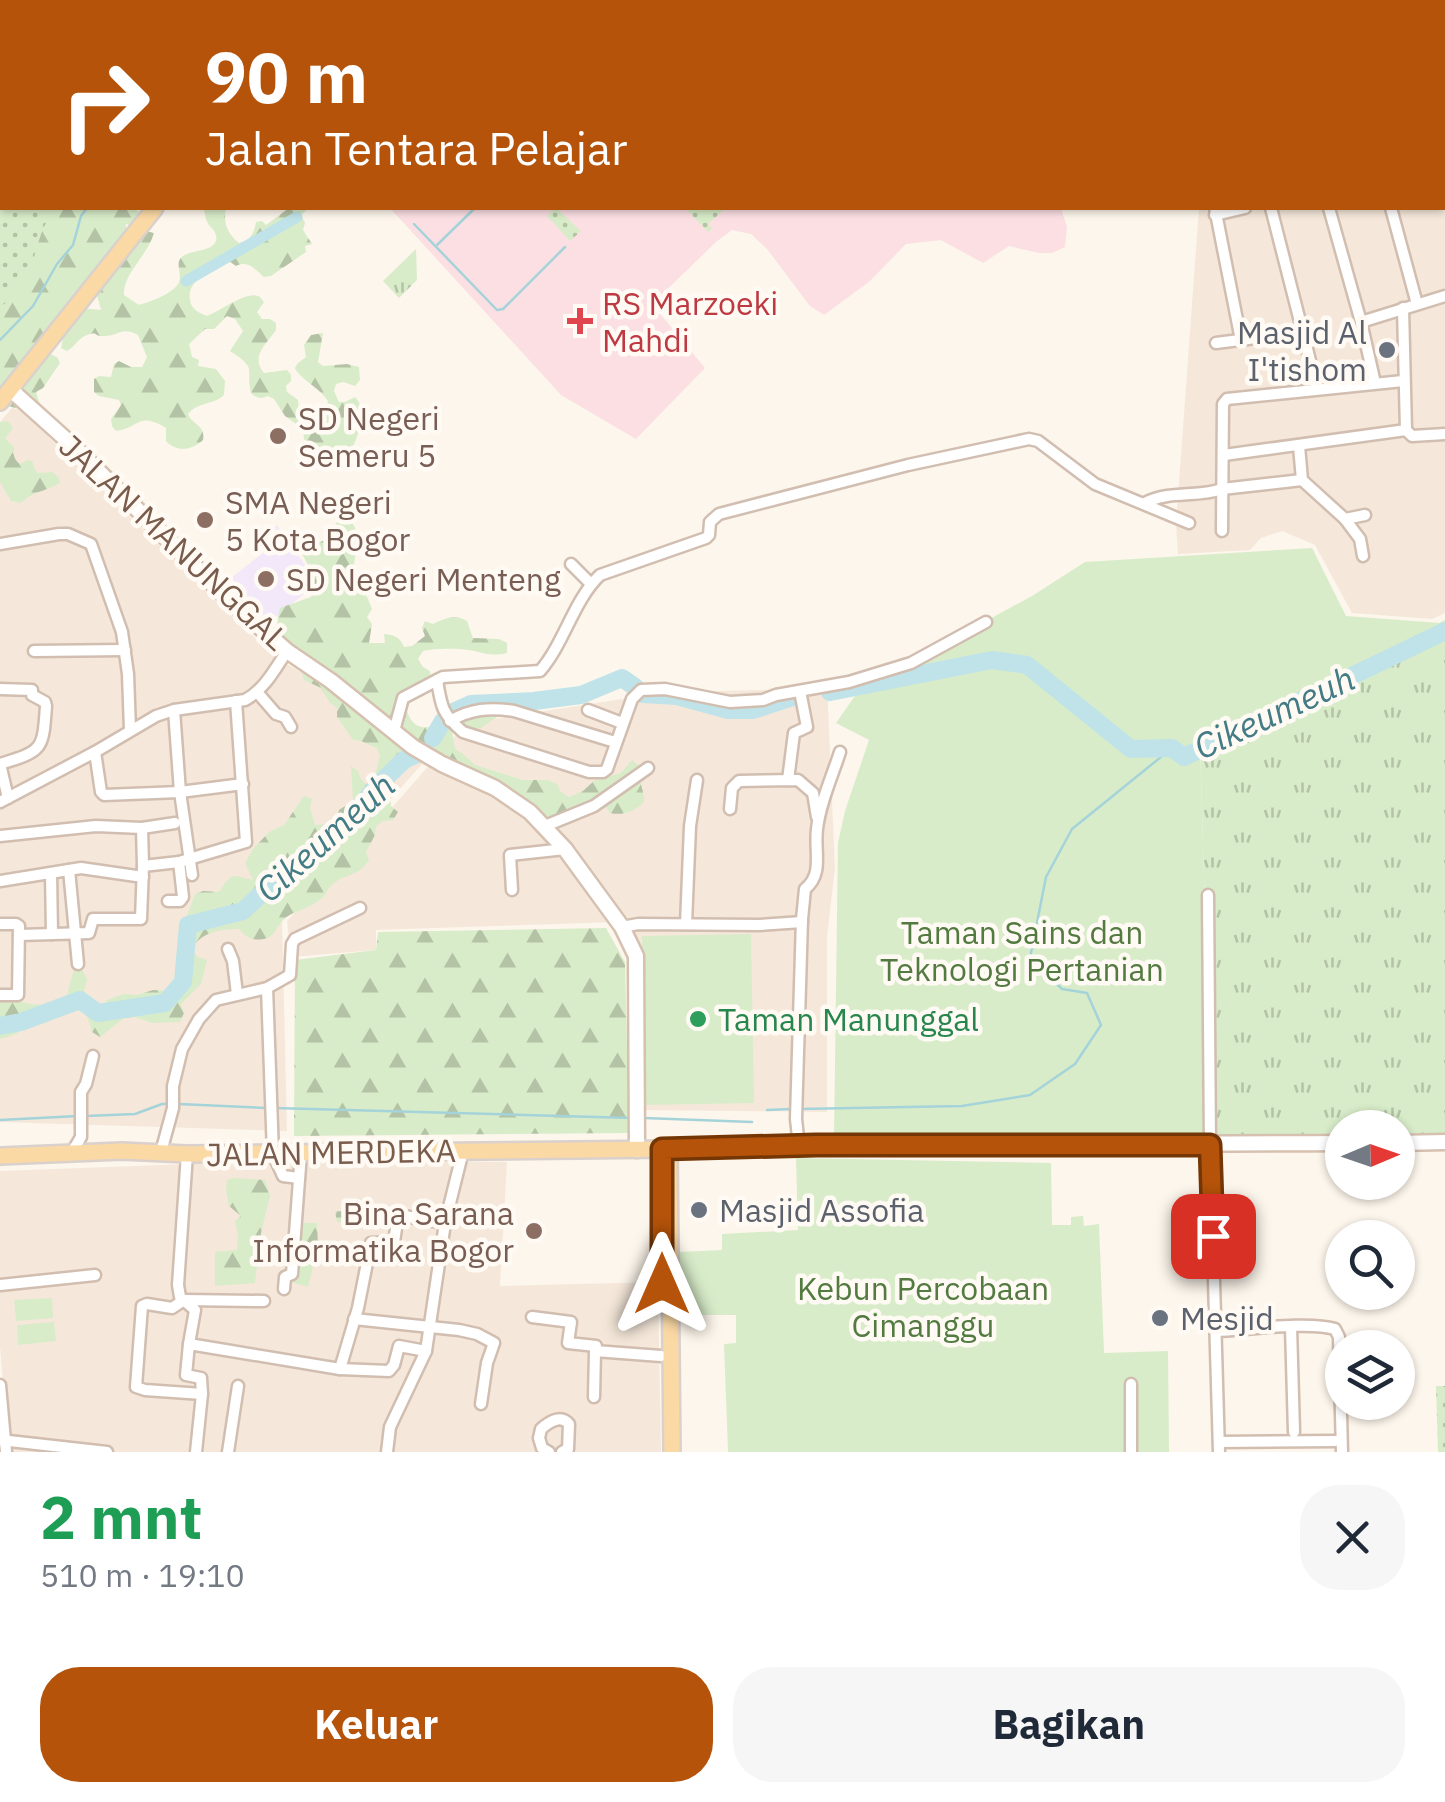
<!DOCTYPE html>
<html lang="id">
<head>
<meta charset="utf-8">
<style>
  :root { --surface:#fff; --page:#f6f6f7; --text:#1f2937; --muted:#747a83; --accent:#b45309 }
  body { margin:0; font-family:"IBM Plex Sans",sans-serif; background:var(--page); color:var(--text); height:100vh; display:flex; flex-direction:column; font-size:38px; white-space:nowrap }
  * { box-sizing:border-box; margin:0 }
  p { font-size:32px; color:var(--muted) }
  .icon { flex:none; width:55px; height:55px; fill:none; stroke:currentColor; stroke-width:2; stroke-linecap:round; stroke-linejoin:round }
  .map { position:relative; height:1452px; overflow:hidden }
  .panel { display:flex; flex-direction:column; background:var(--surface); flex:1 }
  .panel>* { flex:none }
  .hud { position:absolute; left:0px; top:0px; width:1445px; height:210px; box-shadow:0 2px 8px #0004; background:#b45309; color:#fff; overflow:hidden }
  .needle { width:65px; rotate:88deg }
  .controls { position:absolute; left:1325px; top:1110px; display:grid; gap:20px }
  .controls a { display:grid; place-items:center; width:90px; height:90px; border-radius:50%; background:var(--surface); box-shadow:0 2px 8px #0004; font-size:50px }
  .pin { position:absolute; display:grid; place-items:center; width:85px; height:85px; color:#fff; margin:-42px; border-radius:20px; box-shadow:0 5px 15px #0006 }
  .me { position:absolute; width:110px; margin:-55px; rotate:0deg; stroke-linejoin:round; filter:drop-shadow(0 0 8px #0008) }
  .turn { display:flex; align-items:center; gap:35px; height:210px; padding:0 40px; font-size:45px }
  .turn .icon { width:130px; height:130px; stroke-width:2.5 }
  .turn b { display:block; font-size:70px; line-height:85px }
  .round { display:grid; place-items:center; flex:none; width:105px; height:105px; border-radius:40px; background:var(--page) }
  .head { display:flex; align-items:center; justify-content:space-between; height:170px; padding:0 40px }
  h1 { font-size:60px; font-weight:800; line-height:75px; color:#1e9e55 }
  .button { display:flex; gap:20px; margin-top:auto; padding:20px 40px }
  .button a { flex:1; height:115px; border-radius:40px; background:var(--accent); color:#fff; font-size:40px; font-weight:800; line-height:115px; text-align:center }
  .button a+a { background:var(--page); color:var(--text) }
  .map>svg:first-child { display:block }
</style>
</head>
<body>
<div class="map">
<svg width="1445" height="1452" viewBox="0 0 1445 1452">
  <defs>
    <pattern id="grass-dots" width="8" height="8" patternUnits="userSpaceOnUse" patternTransform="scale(2.5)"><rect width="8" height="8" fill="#d8ecc9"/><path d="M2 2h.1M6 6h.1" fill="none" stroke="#b4c2a5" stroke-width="1.8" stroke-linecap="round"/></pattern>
    <pattern id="forest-firs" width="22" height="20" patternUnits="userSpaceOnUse" patternTransform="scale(2.5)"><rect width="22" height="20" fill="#d8ecc9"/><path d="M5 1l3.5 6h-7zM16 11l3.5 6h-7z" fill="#b4c2a5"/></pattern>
    <pattern id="park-tufts" width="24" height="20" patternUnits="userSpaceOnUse" patternTransform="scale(2.5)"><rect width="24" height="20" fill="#d8ecc9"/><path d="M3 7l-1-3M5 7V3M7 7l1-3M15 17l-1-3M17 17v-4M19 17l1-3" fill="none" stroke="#b4c2a5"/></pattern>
  </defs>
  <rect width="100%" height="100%" fill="#fdf6ec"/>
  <!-- residential -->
  <g fill="#f5e8da">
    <path d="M1255,0H1445V613L1432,619L1352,613L1315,545L1282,531L1261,538L1250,550L1178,554L1176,524L1199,208H1442V2H1257Z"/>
    <path d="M12,408L21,410L224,609L278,659L332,690L366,714L423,763L282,920L287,1131L0,1122V422Z"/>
    <path d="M827,685L835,868L827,936V1112L635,1110L634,948L617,922L376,930V950L291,957L287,921L368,835L460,730L494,719L667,692L807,689Z"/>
    <path d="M296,1160L507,1162L500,1286L658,1282L661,1452H9L0,1347V1171Z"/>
  </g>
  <!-- education -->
  <path fill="#f3e8fa" d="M277,525L308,569L300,576L310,589L263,628L234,600L238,597L226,582L274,544L268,533Z"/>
  <!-- medical -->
  <g fill="#fbdfe3">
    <path d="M380,0H1118L1119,2H378Z"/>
    <path d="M390,208H1061L1067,227L1065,247L1052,253H1039L1009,246L983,263L941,240L906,244L870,281L824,315L810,306L767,249L751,234L732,230L716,242L652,304L705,368L636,439L561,395Z"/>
  </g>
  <!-- grass -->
  <g fill="url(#grass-dots)">
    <path d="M0,0H340L338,2H2V208H88L0,316Z"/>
    <path d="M556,208L581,231L570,241L547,216Z"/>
    <path d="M685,208H726L708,224L712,229L708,232Z"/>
    <path d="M1436,1386H1445V1452H1438Z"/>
  </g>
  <!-- forest -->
  <g fill="url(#forest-firs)">
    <path d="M52,208H132L138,211L143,220L137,227L126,224V231L130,235L142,230L154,233C148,255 122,275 124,295L139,305C150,302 175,293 179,282C182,275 176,265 180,259C187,248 220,254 216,235C214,228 210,228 207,222C205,217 205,212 203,208H226C223,223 227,233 239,243C251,240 254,233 256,222L262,221L266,225L289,208H321L318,210L309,208L301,215L305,223L303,230L312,244L305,246L306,252L271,276L264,277C255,269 248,260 236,266L229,261C215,270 186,278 190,300C191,309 199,313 207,316C220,311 246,291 258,296C261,297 262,300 264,302L257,312L262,319H270L276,323V330C266,345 250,356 264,373L287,370L291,375V381L286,386L287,392L298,400L299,412C310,417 317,413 326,407L328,401C319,387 304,382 295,369L297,364L306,357L304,345L311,335L323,333L318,362L323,366L347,364L359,367L360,380L355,386L343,382L336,384L334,391L339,402H345L355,397C365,407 360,417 355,428L358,433C350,463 335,457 311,450L304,439L303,429L285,416L274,399L268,396C261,399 257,399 251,393C245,367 259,370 230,351L243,331L235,319L227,316L214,329H205L189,344L192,357L199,360L198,366L216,369L225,381L224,395C214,405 197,402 188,414C192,425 206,425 203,440C192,450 177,453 166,441V428C138,411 140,428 116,431L112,426L111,419L121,405L119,400L99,396L94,392V379L99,376L111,377L114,364L119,361L131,367H142L147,357L138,335C121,326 119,336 105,336C91,337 101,331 87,335C78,338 75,347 67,351L61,348L64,334L73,327L72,320L82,308L101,310L95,288L50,346V354L57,357L60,363L43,388L36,392L41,408L31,412L0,404V306L6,303C9,289 10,276 27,275C38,253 37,233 53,212Z"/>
    <path d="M8,421L13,428L5,438L14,447C14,455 13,459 20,464L28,460L32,461L35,470L38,473L53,472L59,478L60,483C45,492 35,490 21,503L11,501L0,482V422Z"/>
    <path d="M343,518L351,520L358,534L367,533L369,541C353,546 357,557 352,571L365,583V592L372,609L367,617L372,624L369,643H385L384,634C395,635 400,637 404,647L412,646L425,636L422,628L425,621L433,624C446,618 454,614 467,621L473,638L499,639L507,643V653C494,656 486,654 474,651C462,648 435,648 423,651L418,659L423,667L430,671L431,680L403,702C406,707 407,713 410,718C420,736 442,724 454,715V707L461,702H469L484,696H494L528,703L534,710L516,717H497L481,728L452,731L455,749L462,753L475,765L523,780H548L557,784L561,792L569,797L583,791L595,780L621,773L632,760L639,766C638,782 644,788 644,802C635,811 623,816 610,813L605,806H596L548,825L457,765C446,754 437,756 423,757C413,767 400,768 389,778L391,806L398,812L393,820L383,821L376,826L375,835L366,852L369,860C358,878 343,873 331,886C327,889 326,895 322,898C313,907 298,910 288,916C278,922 277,934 267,938C255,942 246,938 239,929C221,929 198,932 192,951L198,957L207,960L201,984L181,1004L184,1013L180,1022L152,1023L135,1017L124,1018L100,1037L92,1032L87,1016L81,1010C71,1009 48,1014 39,1019C25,1027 17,1036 0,1039V996L30,1004L44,1005L67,995L74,969L80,966L87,979L84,991L87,998L103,1007L107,1000L123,994L137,995L153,990L170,991L178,988L189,976L183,951L188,925L186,918L195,894L203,891L219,892C233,871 231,875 253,880L245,863L253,849L269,832L284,825L304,796L312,799L310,808L315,825L331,824L337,818L339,810L353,801L351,766L358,771L361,779L367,785L374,780L380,756L377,748C368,745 363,740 353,740L337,717V708L330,703L321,688L304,680C301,662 286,664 275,652C278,638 276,620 280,608L311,597L313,589L306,583L309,567L301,552L330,537L336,523Z"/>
    <path d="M606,928L625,962L629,1133L294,1136L295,960L376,950L378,932Z"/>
    <path d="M234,1178L265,1180L270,1196L261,1233L255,1283L215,1286V1252L237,1250L238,1235L235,1221L241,1216L229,1206L226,1191L227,1180Z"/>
    <path d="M352,1204H371L375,1216L388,1218L381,1227L359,1228L354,1223L337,1222L335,1211L351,1212Z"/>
    <path d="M298,1223H317L318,1247L308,1287L288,1281Z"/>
  </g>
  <!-- park -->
  <g fill="url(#park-tufts)">
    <path d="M416,249L417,280L399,298L383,281Z"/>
    <path d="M1445,620V1133L1398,1134V1128H1342V1134L1212,1136L1200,743Z"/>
  </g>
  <!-- garden -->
  <g fill="#d8ecc9">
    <path d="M1312,548L1346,616L1440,623L1200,743L1212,1136L834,1137L838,843L845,811L869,740L836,723L859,690L1032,596L1085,562Z"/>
    <path d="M751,934L754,1103L645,1105L642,936Z"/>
    <path d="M796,1158L1051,1163L1052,1225H1071V1217L1083,1216L1084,1226L1099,1224L1104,1353L1168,1351L1169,1452H728L724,1344L736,1343V1315H680L679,1252L722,1250V1234L798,1230Z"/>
    <path d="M52,1298L53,1318L16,1321L14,1300Z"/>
    <path d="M54,1322L56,1341L18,1345L17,1325Z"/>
  </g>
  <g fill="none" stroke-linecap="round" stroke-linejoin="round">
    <!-- stream -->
    <g stroke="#a5d3da" stroke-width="2.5">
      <path d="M273,2L275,0"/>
      <path d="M414,224L497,310L503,309L565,247"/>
      <path d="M437,245L475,208"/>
      <path d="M0,340L33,306L57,264L73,245L81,216L87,208"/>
      <path d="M179,1104L266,1108"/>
      <path d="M274,1108L631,1118"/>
      <path d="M799,1109L962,1106L1030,1095L1075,1064L1101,1025L1087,993L1062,989L1030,958L1046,877L1072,829L1172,748"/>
      <path d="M767,1110L791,1109"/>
      <path d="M86,1116L135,1114L162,1104H171"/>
      <path d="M644,1118L752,1122"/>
      <path d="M0,1120L78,1116"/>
    </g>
    <!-- canal -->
    <path stroke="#bfe3e8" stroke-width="11" d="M186,281L297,217"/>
    <!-- river -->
    <g stroke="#bfe3e8" stroke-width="18">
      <path d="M830,692L992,660L1027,665L1131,749L1172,748L1184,757L1445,631"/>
      <path d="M642,694L677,696L728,710H753L796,696"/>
      <path d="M451,713L471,704L534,701L581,695L622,678L635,687"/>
      <path d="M433,738L443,721"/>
      <path d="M0,1026L21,1022L80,1000L98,1013L165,1003L183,982L188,925L243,911L277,879L344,827L375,788L404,760L421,752"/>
    </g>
    <!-- street casing -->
    <g stroke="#d1beb0" stroke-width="15">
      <g id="street">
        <path d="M1325,0L1326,2"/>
        <path d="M1405,0L1406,2"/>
        <path d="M1333,2L1340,0"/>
        <path d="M1442,95H1445"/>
        <path d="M1442,156L1445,155"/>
        <path d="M1442,177L1445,187"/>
        <path d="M1215,208L1241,340"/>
        <path d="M1271,208L1317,388"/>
        <path d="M1329,208L1361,322L1375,383"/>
        <path d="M1391,208L1417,304"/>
        <path d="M1215,215L1245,208"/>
        <path d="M1361,322L1445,296"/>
        <path d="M1216,343L1303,332"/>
        <path d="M1406,430L1412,436L1445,434"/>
        <path d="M1299,446L1302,480L1345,519L1365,515"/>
        <path d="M1224,455L1406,430L1403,308"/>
        <path d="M1145,503C1169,490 1197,498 1222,489L1302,480"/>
        <path d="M1345,519L1360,539L1363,556"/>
        <path d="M1222,531L1223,404L1227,399L1403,381"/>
        <path d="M0,544L59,534H68L91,544L122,632L128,674L130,730"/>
        <path d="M571,564L591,584"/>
        <path d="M34,651L125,650"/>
        <path d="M437,680C441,706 442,714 463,732L589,772H603L607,769L632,699L641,690L665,689L730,702L763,700L776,695L849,682L911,663L986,622"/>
        <path d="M0,689L32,690V695L45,702L46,706C43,750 43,751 0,764"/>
        <path d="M257,692L276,714L285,717L291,727"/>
        <path d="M174,710L180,792L192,875"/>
        <path d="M588,710L622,723"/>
        <path d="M450,721C470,709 490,707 514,711L615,742"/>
        <path d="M394,731L403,698L443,677L540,671C565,642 573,601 600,575L706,538L709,535L710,522L719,514L908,465L1029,439L1038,441L1095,484L1189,523"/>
        <path d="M95,752L101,792L104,795L180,792L243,784"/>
        <path d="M0,764L8,798"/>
        <path d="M788,780L794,733L807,727L800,691"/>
        <path d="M0,802L95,752L156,716L174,710L245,700C264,690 275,669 287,651"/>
        <path d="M730,809L732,788L739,781L798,780L813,793L817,817"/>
        <path d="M545,826L594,806L648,768"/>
        <path d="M0,836L96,826L142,828L175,823"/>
        <path d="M143,866L179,862L246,842L236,701"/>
        <path d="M69,870L78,964"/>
        <path d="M51,873L52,934"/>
        <path d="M0,881L81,868L143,877"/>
        <path d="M512,890L510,855L565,849"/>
        <path d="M1208,895L1210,1145L1219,1452"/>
        <path d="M168,901H180L183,897L179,862"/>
        <path d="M0,924H16L19,926L18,995H0"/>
        <path d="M686,924L690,826L697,780"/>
        <path d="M622,927L638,924L759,925L802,922"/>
        <path d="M19,935L89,933L93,919H141L143,866L142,828"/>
        <path d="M228,949L233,961L237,994"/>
        <path d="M267,988L273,1154L283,1176L299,1178"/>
        <path d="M799,1146L796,1119L802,919L805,889C824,874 814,851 817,829C820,803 832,777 840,752"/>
        <path d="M72,1152L81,1137V1092L86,1084L93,1056"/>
        <path d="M161,1152L173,1108V1086L182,1049L199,1019L216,1000L267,988L290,975L292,944L295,939L360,908"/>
        <path d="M187,1154L178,1285L180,1297L195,1310L189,1344L340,1369L389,1371L394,1365L399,1346L426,1351"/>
        <path d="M0,1285L95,1275"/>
        <path d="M284,1289L285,1277L292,1274L301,1153"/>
        <path d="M532,1317L571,1322L568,1343L596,1346L595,1351L661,1356"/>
        <path d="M354,1319L459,1330L477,1334L494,1343L487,1363L481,1404"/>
        <path d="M1291,1327L1294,1432"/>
        <path d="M1216,1331C1245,1330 1309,1321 1335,1329L1339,1337L1342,1452"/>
        <path d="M189,1344L186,1375L201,1378L202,1394"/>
        <path d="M340,1369L358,1308L371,1243L394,1242L398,1215L445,1223"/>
        <path d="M0,1385L6,1452"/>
        <path d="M594,1397L595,1351"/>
        <path d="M0,1440L107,1452"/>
        <path d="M1219,1442L1335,1441"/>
        <path d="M196,1452L202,1394L145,1390L136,1387L142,1306L147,1304L172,1308L184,1300L264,1301"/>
        <path d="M228,1452L238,1386"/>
        <path d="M387,1452L390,1427L426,1351L445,1223L463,1151"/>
        <path d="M549,1452L542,1448L539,1438L541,1429C549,1422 561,1414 569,1424L568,1449L562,1452"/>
        <path d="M1131,1452V1384"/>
      </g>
    </g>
    <!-- secondary casing -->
    <g stroke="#d6c0b0" stroke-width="19">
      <g id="secondary">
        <path d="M11,390L71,444L231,602L287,651L331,681L413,747L442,764L495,788L530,812L565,849L622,927L636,956L637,1150"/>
        <path d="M1398,1143L1445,1142"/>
        <path d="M669,1149C894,1144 1118,1144 1342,1143"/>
      </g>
    </g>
    <!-- primary casing -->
    <g stroke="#dad1cd" stroke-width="20">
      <g id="primary">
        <path d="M345,2L348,0"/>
        <path d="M0,402L155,208"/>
        <path d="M0,1156L122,1151L187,1154L669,1149L672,1452"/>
      </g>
    </g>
    <!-- street -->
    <use href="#street" stroke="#fff" stroke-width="10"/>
    <!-- secondary -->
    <use href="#secondary" stroke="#fff" stroke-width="14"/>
    <!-- primary -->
    <use href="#primary" stroke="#fbd9a5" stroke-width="15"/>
  </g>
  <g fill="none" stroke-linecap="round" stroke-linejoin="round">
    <!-- route casing -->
    <g stroke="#753606" stroke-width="25">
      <path id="route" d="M662,1284V1149L816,1145H1210L1213,1236"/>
    </g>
    <!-- route -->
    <use href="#route" stroke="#b45309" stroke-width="18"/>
  </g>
  <!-- markers -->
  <path fill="#e0444e" stroke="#fffaf3" stroke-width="4" d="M575 306h10v10h10v10h-10v10h-10v-10h-10v-10h10z"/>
  <g fill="#6b7280" stroke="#fffaf3" stroke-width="4">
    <circle cx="1387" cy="350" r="10"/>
    <circle cx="699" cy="1210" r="10"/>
    <circle cx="1160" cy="1318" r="10"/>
  </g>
  <g fill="#8d6e63" stroke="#fffaf3" stroke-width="4">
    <circle cx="278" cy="436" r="10"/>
    <circle cx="205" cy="520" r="10"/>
    <circle cx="266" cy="579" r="10"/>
    <circle cx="534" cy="1231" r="10"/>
  </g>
  <circle fill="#2e9e5b" stroke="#fffaf3" stroke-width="4" cx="698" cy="1019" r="10"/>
  <g text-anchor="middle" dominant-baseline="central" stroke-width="9" stroke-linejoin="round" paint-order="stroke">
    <!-- health labels -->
    <g font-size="32" fill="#be3a42" stroke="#fffaf3" text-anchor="start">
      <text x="602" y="303">RS Marzoeki<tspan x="602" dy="37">Mahdi</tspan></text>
    </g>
    <!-- worship labels -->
    <g font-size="32" fill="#5b616d" stroke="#fffaf3" text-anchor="start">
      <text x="1367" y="332" text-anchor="end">Masjid Al<tspan x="1367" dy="37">I'tishom</tspan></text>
      <text x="719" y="1210">Masjid Assofia</text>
      <text x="1180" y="1318">Mesjid</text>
    </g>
    <!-- education labels -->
    <g font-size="32" fill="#785e54" stroke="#fffaf3" text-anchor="start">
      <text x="298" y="418">SD Negeri<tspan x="298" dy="37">Semeru 5</tspan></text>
      <text x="225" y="502">SMA Negeri<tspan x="225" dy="37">5 Kota Bogor</tspan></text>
      <text x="286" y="579">SD Negeri Menteng</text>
      <text x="514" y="1213" text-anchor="end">Bina Sarana<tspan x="514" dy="37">Informatika Bogor</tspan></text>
    </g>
    <!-- street labels -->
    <g font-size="32" fill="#7a5c4d" stroke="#fffaf3">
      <text transform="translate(174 542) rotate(43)">JALAN MANUNGGAL</text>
      <text transform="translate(331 1152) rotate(-1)">JALAN MERDEKA</text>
    </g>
    <!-- park labels -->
    <g font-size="32" fill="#537a41" stroke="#fffaf3">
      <text x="1022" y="932">Taman Sains dan<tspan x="1022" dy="37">Teknologi Pertanian</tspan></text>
      <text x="923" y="1288">Kebun Percobaan<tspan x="923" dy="37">Cimanggu</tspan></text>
    </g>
    <!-- leisure labels -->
    <g font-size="32" fill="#27864d" stroke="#fffaf3" text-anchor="start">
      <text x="718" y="1019">Taman Manunggal</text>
    </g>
    <!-- water labels -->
    <g font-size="35" font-style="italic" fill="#437c86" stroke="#fffaf3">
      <text transform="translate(1274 712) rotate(-25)">Cikeumeuh</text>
      <text transform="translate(325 837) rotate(-42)">Cikeumeuh</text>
    </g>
  </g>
</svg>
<div class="controls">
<a><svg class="needle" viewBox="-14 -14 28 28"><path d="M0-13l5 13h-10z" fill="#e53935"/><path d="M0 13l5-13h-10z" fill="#747a83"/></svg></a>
<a><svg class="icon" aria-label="search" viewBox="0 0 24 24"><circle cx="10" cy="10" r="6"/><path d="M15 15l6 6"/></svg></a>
<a><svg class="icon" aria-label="layers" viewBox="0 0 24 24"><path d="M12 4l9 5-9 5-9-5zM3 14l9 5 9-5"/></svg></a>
</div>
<div class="pin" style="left:1213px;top:1236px;background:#d93025"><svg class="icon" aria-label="arrive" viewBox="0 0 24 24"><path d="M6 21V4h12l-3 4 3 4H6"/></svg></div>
<svg class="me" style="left:662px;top:1284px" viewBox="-20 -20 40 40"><path d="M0-17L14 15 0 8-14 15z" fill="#b45309" stroke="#fff" stroke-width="4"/></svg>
<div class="hud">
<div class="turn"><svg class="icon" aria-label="right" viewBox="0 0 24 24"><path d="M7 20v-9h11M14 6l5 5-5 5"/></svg><div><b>90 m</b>Jalan Tentara Pelajar</div></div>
</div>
</div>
<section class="panel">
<div class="head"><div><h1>2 mnt</h1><p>510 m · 19:10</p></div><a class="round"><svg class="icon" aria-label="close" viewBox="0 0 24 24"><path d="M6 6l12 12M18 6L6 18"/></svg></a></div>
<div class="button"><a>Keluar</a><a>Bagikan</a></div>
</section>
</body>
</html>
